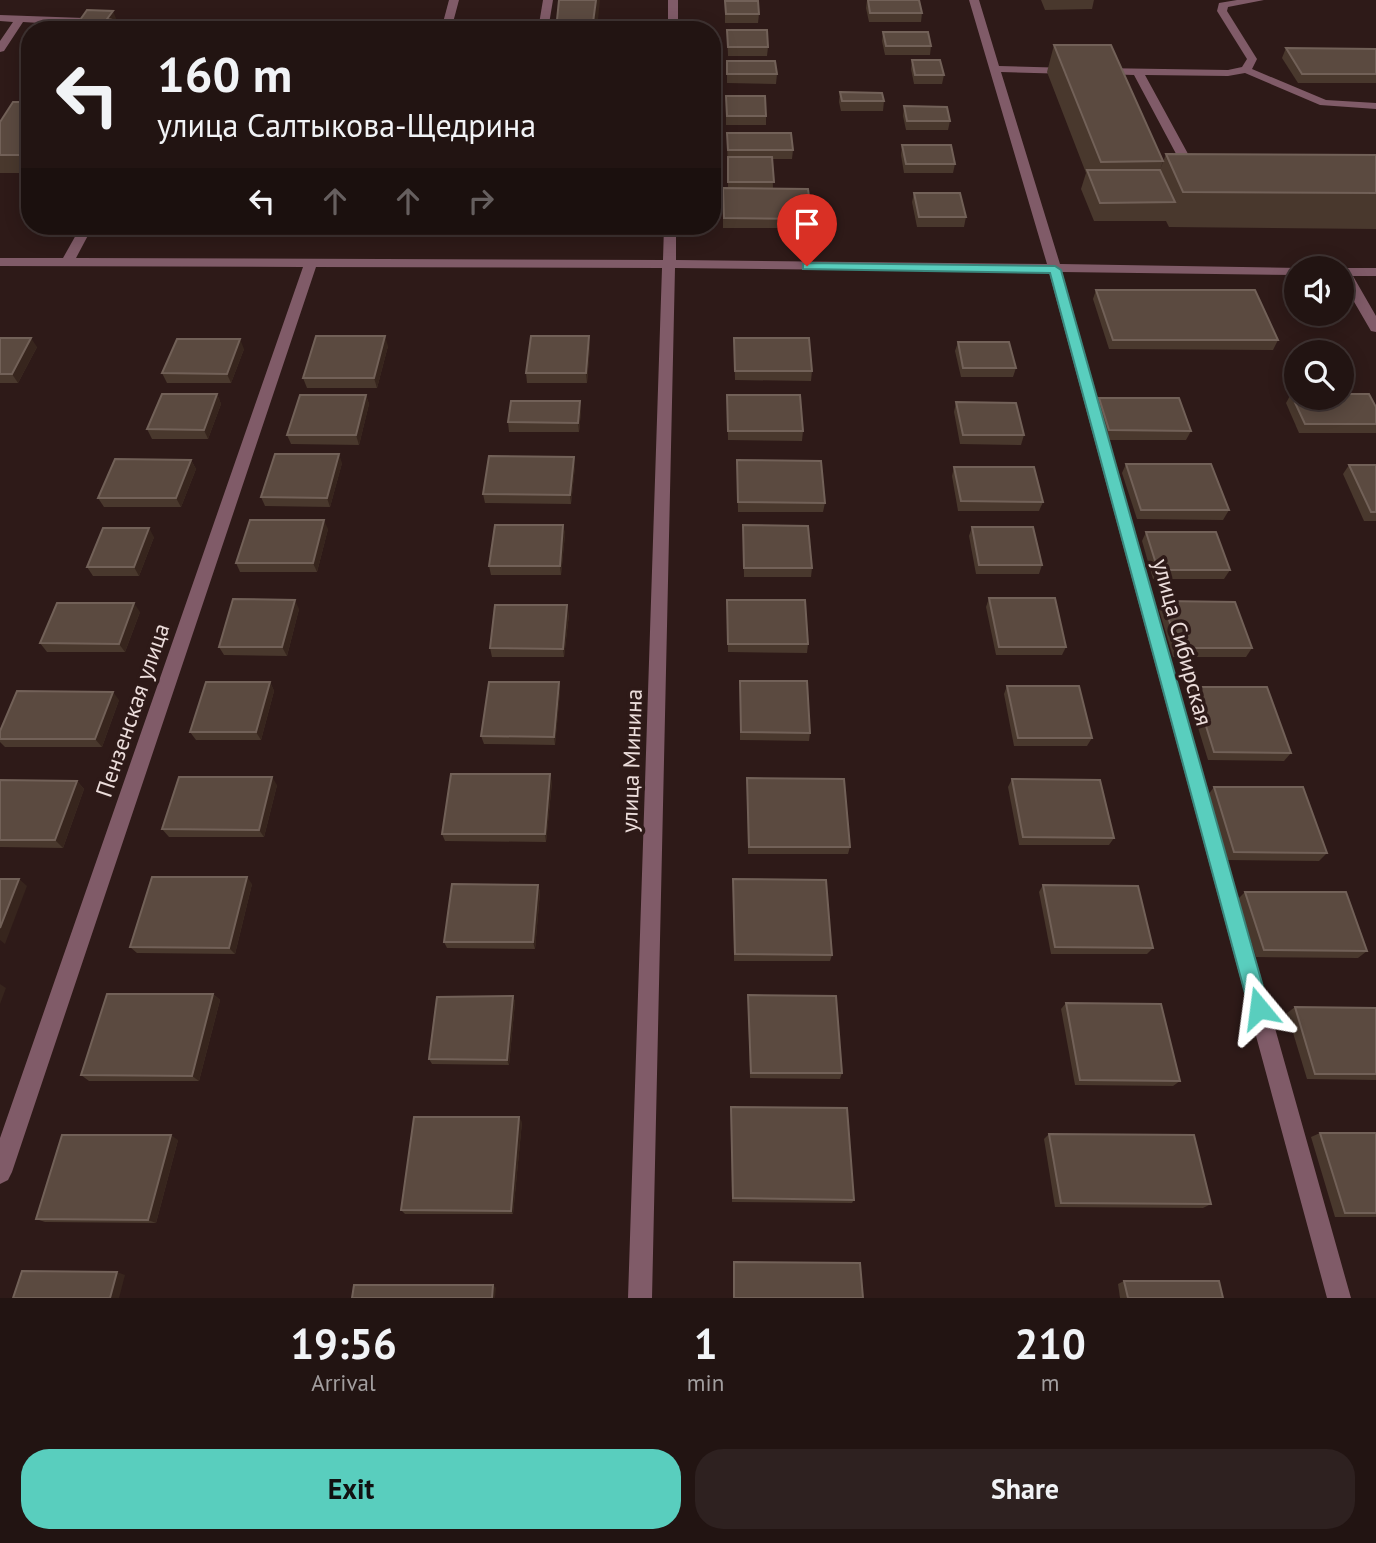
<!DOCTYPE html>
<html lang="en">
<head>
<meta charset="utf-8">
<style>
  :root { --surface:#221412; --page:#2e2120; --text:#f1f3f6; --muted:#a29e9f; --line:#3f3332; --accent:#59cebe }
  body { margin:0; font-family:"PT Sans",sans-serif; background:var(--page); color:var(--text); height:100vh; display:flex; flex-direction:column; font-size:26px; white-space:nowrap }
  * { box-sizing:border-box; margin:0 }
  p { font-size:23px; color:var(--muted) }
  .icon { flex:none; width:38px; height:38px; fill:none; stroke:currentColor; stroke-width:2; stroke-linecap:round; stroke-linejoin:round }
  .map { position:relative; height:1298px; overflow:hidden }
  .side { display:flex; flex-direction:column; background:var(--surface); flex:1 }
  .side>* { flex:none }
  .top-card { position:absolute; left:21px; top:21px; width:700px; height:214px; border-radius:28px; box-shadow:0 4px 18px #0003,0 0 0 2px var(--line); background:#221412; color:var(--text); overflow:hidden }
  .controls { position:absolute; left:1284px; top:256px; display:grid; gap:14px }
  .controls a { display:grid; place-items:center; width:70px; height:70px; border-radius:50%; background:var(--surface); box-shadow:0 4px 18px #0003,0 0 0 2px var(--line); font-size:35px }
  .pin { position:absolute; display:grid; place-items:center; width:60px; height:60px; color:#fff; margin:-72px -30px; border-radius:50% 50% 50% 0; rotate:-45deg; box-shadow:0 0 7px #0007 }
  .pin .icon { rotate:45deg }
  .me { position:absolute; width:77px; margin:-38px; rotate:344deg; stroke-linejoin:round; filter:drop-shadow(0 0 5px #0008) }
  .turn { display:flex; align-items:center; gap:24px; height:147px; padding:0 21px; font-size:32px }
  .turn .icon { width:91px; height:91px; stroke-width:2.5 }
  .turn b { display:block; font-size:49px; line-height:60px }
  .lanes { display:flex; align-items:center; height:66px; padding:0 21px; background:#0003; justify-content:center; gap:35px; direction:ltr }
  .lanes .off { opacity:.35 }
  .eta { display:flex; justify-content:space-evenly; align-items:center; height:119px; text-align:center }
  .eta b { font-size:42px; font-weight:700; line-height:49px }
  .cta { display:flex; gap:14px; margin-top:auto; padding:14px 21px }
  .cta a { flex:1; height:80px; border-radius:28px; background:var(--accent); color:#111; font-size:28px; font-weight:700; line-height:80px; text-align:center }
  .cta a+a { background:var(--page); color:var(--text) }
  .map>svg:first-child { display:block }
</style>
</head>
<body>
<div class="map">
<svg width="1376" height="1298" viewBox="0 0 1376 1298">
  <rect width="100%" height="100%" fill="#2e1a18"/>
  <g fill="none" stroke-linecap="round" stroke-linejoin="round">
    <!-- minor -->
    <g fill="#805b68" fill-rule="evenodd">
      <path d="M449,0H459L451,30H441Z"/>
      <path d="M543,0H553L548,30H538Z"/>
      <rect x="668" y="0" width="10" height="30"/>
      <path d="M969,0H979L999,66L1071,68L1076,71L1071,74L1001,72L1060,264L1300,268H1297V275L1062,272L1351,1298H1327L1049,272L675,268L652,1298H628L662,268L316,267L12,1172L8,1180L0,1184V1138L303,267L0,266V258H63L81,226H93L76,258L663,260L664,226H676V260L1047,264Z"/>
      <path d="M1237,0H1264L1228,7L1227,11L1257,59L1252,69L1326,100L1376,103V109L1320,105L1245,73L1228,76L1145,75L1193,163L1202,171L1196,175L1182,165L1134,75L1099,74L1094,71L1099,68L1228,70L1242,67L1247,59L1217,11L1219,3Z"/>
      <path d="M0,15L112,19L156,30L23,22L4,51L0,52V41L13,22L0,21Z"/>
      <path d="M30,97C30,114 16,125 0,130V122Z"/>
      <path d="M1342,268H1376V276H1353L1376,316V332L1371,331L1342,281Z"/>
    </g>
  </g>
  <!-- wall -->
  <g fill="#49382d">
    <path d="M867,0L922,13L921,22H869L866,8Z"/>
    <path d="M1041,0H1094L1092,9L1045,10Z"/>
    <path d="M725,1L759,14L758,23H725Z"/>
    <path d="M727,30L768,47L767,56H728Z"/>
    <path d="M883,32L931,46L930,55H885L882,41Z"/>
    <path d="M1054,45L1163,161L1160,170L1166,154L1376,155V229L1169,227L1166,221H1094L1081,189L1086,173L1047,72Z"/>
    <path d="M1286,48L1376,49V83H1298L1282,58Z"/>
    <path d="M912,60L944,75L942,84H914L911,69Z"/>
    <path d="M727,61L777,74L776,84L727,83Z"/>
    <path d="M840,92L884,101L883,111H841L839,102Z"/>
    <path d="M726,96L766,116V125H726Z"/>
    <path d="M30,102V173H0V122Z"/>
    <path d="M904,106L950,121L948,130H906L903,116Z"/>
    <path d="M727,133L793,150L792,159H772L773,188L812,219L811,228H723V188H728Z"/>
    <path d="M902,145L955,164L953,173H904L901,155Z"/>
    <path d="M914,193L966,217L964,227H917L912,202Z"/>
    <path d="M1096,290L1278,340L1273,350L1109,349L1093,299Z"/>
    <path d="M0,338L37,347L18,383H0Z"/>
    <path d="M734,338L812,371L811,381L735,380Z"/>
    <path d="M958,342L1016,368L1013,377H961L955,351Z"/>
    <path d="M388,346L377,388H307L303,378Z"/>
    <path d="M590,346L587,383H527L526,373Z"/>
    <path d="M244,349L231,383H167L162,373Z"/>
    <path d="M217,394L221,404L208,439H152L147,429Z"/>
    <path d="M1291,394L1376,407V433H1299L1286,403Z"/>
    <path d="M366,395L369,404L359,445L291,444L287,435Z"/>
    <path d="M727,395L803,431L802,441L728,440Z"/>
    <path d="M1099,398L1191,431L1186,440H1106L1095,407Z"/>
    <path d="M956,402L1024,435L1021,445L960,444L954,412Z"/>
    <path d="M581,411L579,432H509L508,422Z"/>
    <path d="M191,460L196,469L181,507H104L98,498Z"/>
    <path d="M737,460L825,503L823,512H738Z"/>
    <path d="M342,463L330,507L265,506L261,497Z"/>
    <path d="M1126,464L1229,510L1223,520L1137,519L1122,473Z"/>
    <path d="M1349,465H1376V521H1364L1343,474Z"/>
    <path d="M575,466L571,504L485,503L483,494Z"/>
    <path d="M954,467L1043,502L1039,511H958L952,476Z"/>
    <path d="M563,525L565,534L561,575H491L489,566Z"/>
    <path d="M743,525L812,568L811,577H744Z"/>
    <path d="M972,527L1042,565L1039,574H976L969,536Z"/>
    <path d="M328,529L317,572H240L236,563Z"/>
    <path d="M1146,532L1230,570L1224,579H1153L1142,541Z"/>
    <path d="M154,537L139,576H93L87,567Z"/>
    <path d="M989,598L1066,647L1062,655H996L986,607Z"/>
    <path d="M727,600L808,644L807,653L728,652Z"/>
    <path d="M1163,601L1252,648L1246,657H1173L1159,610Z"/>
    <path d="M299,609L287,656L224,655L219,647Z"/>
    <path d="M140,612L125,652H47L40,643Z"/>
    <path d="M569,614L564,657H492L490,648Z"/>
    <path d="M740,681L810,733L809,741L740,740Z"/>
    <path d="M270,682L274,691L261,740H196L190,732Z"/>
    <path d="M559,682L560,691L555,745L484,744L481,736Z"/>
    <path d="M1007,686L1092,738L1087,746H1014L1004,694Z"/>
    <path d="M1194,687L1291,753L1284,761L1208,760L1188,695Z"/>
    <path d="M119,700L102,747H5L0,742V739Z"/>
    <path d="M747,778L850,847L848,854H748Z"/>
    <path d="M1012,779L1114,838L1109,845H1019L1008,787Z"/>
    <path d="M0,780L77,781L84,789L63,848L0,847Z"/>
    <path d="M552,782L546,842L445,841L442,834Z"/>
    <path d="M277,785L264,837H169L162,829Z"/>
    <path d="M1214,787L1327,853L1319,861L1227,860L1208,795Z"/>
    <path d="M733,879L832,955L830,961H734Z"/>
    <path d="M252,884L235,954L137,953L130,947Z"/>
    <path d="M538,885L540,892L535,949L447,948L444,942Z"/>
    <path d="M1043,885L1153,948L1147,954H1051L1039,892Z"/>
    <path d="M1245,892L1367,951L1358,958L1256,957L1238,899Z"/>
    <path d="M213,994L220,1000L199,1081H89L81,1075Z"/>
    <path d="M748,995L842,1073L840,1079L750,1078L748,1002Z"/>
    <path d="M513,996L515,1002L509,1065L432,1064L429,1059Z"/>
    <path d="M1066,1003L1180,1081L1173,1086L1075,1085L1061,1009Z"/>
    <path d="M1295,1007L1376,1008V1080L1307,1079L1287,1013Z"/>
    <path d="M731,1107L854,1200L852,1203L732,1202Z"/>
    <path d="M522,1122L513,1214H405L401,1210Z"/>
    <path d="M1320,1133H1376V1217H1335L1311,1137Z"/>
    <path d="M1049,1134L1211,1204L1203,1208L1055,1207L1044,1139Z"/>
    <path d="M178,1140L156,1223L45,1222L36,1219Z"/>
    <path d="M1124,1281L1223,1298H1120L1118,1284Z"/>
  </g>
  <!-- shaded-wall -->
  <g fill="#37251d">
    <path d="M596,0H600L597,30H592Z"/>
    <path d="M113,11L120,28L124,22L127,30H111L107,19Z"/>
    <path d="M385,336L388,346L377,388L374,378Z"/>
    <path d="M589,336L590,346L587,383L586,373Z"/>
    <path d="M31,338L37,347L18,383L12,374Z"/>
    <path d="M240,339L244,349L231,383L227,374Z"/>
    <path d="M217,394L221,404L208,439L204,430Z"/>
    <path d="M366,395L369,404L359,445L356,435Z"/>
    <path d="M580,401L581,411L579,432L578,423Z"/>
    <path d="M339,454L342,463L330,507L327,498Z"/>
    <path d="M574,457L575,466L571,504L570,495Z"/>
    <path d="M191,460L196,469L181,507L176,498Z"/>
    <path d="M324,520L328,529L317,572L313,563Z"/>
    <path d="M563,525L565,534L561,575L560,566Z"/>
    <path d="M149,528L154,537L139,576L134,567Z"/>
    <path d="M295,600L299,609L287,656L282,647Z"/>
    <path d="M134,603L140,612L125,652L119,644Z"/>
    <path d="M567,605L569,614L564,657L563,649Z"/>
    <path d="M270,682L274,691L261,740L256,732Z"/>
    <path d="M559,682L560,691L555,745L554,737Z"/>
    <path d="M113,692L119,700L102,747L95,739Z"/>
    <path d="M550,774L552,782L546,842L545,834Z"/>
    <path d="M272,777L277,785L264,837L259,830Z"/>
    <path d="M77,781L84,789L63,848L55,840Z"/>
    <path d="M247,877L252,884L235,954L229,948Z"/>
    <path d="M19,879L27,886L5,944L0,940V928Z"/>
    <path d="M538,885L540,892L535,949L533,942Z"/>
    <path d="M0,984L6,988L0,1004Z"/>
    <path d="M213,994L220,1000L199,1081L192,1076Z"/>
    <path d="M513,996L515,1002L509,1065L507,1060Z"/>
    <path d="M519,1117L522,1122L513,1214L511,1211Z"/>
    <path d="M171,1135L178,1140L156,1223L148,1220Z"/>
    <path d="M117,1272L125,1275L119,1298H110Z"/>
    <path d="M493,1285L496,1288L495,1298H492Z"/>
  </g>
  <!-- building -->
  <g fill="#5b4a40" stroke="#726158" stroke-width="2">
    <path d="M559,0H596L592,30H556Z"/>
    <path d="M868,0H919L922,13H870Z"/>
    <path d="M725,1H758L759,14H726Z"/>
    <path d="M87,10L113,11L107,19L124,22L119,30H73Z"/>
    <path d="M727,30H767L768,47H728Z"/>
    <path d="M883,32H928L931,46H886Z"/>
    <path d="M1054,45H1111L1163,161L1101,162Z"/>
    <path d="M1286,48L1376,49V74H1302Z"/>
    <path d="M912,60H940L944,75H915Z"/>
    <path d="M727,61H775L777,74H727Z"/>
    <path d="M840,92L882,93L884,101H842Z"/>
    <path d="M726,96H765L766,116H727Z"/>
    <path d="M13,102H30V155H0V122Z"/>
    <path d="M904,106L947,107L950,121H907Z"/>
    <path d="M727,133H791L793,150H728Z"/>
    <path d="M902,145H951L955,164H906Z"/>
    <path d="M1166,154L1376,155V193L1183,192Z"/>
    <path d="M728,157H772L774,182H728Z"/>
    <path d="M1087,170H1160L1175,202L1100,203Z"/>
    <path d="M723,188L808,189L812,219L724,218Z"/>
    <path d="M914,193H960L966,217H919Z"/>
    <path d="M1096,290H1255L1278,340H1113Z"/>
    <path d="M316,336H385L374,378H303Z"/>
    <path d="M531,336H589L586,373H526Z"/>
    <path d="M0,338H31L12,374H0Z"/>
    <path d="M734,338H809L812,371H735Z"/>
    <path d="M177,339H240L227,374L162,373Z"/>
    <path d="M958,342H1009L1016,368H963Z"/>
    <path d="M162,394H217L204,430L147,429Z"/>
    <path d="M1291,394H1297V397H1342V394H1369L1376,407V424H1305Z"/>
    <path d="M300,395H366L356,435H287Z"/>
    <path d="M727,395H800L803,431H728Z"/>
    <path d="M1099,398H1179L1191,431L1109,430Z"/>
    <path d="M511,401H580L578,423L508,422Z"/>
    <path d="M956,402L1016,403L1024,435H963Z"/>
    <path d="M275,454H339L327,498L261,497Z"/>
    <path d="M489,456L574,457L570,495L483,494Z"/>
    <path d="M115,459L191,460L176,498H98Z"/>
    <path d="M737,460L821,461L825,503L738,502Z"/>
    <path d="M1126,464H1211L1229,510H1141Z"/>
    <path d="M1349,465H1376V512H1371Z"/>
    <path d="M954,467H1034L1043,502L961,501Z"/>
    <path d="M250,520H324L313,563H236Z"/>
    <path d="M495,525H563L560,566H489Z"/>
    <path d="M743,525L808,526L812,568H744Z"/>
    <path d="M972,527H1033L1042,565H979Z"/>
    <path d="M103,528H149L134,567H87Z"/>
    <path d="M1146,532H1216L1230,570H1158Z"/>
    <path d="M989,598H1055L1066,647H999Z"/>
    <path d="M233,599L295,600L282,647H219Z"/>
    <path d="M727,600H805L808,644H728Z"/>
    <path d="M1163,601L1235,602L1252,648H1178Z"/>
    <path d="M57,603H134L119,644L40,643Z"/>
    <path d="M495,605H567L563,649L490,648Z"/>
    <path d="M740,681H807L810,733L741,732Z"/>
    <path d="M206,682H270L256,732H190Z"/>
    <path d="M489,682H559L554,737L481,736Z"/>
    <path d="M1007,686H1079L1092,738H1018Z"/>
    <path d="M1194,687H1267L1291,753L1214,752Z"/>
    <path d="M17,691L113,692L95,739H0V731Z"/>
    <path d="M451,774H550L545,834H442Z"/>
    <path d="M179,777H272L259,830L162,829Z"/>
    <path d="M747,778L844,779L850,847H749Z"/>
    <path d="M1012,779L1100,780L1114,838L1023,837Z"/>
    <path d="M0,780L77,781L55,840H0Z"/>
    <path d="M1214,787H1303L1327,853L1234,852Z"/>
    <path d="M152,877H247L229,948L130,947Z"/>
    <path d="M0,879H19L0,928Z"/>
    <path d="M733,879L826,880L832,955L735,954Z"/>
    <path d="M452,884L538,885L533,942H444Z"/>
    <path d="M1043,885L1138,886L1153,948L1055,947Z"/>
    <path d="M1245,892H1346L1367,951L1264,950Z"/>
    <path d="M107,994H213L192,1076L81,1075Z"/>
    <path d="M748,995L836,996L842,1073H751Z"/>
    <path d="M513,996L507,1060L429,1059L437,997Z"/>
    <path d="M1066,1003L1161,1004L1180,1081L1080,1080Z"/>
    <path d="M1295,1007L1376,1008V1074H1315Z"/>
    <path d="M731,1107L847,1108L854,1200L733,1198Z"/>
    <path d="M414,1117H519L511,1211L401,1210Z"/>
    <path d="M1320,1133H1376V1213H1345Z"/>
    <path d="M1049,1134L1194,1135L1211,1204L1061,1203Z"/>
    <path d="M62,1135H171L148,1220L36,1219Z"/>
    <path d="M734,1262L860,1263L863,1298H734Z"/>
    <path d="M22,1271L117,1272L110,1298H13Z"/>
    <path d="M1124,1281H1219L1223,1298H1128Z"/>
    <path d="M354,1285H493L492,1298H352Z"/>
  </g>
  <!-- route -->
  <path fill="#59cebe" stroke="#3a867c" stroke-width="2" d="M807,263L1055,266L1061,270L1269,1008L1266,1015L1259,1018L1252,1015L1249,1008L1050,273L803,269V264Z"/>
  <g text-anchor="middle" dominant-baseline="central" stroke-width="7" stroke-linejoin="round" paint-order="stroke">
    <!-- street labels -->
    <g font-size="23" fill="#ecdddb" stroke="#2e1a18">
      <text transform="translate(1183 642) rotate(75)">улица Сибирская</text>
      <text transform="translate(132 710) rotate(-71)">Пензенская улица</text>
      <text transform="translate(631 761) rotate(-88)">улица Минина</text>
    </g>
  </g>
</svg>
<div class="controls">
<a><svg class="icon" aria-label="sound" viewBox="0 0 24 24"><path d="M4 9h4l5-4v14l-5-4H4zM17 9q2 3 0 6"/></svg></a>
<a><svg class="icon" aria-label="search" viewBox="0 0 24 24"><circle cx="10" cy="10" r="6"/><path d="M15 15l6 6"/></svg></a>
</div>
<div class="pin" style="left:807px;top:266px;background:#d93025"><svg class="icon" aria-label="arrive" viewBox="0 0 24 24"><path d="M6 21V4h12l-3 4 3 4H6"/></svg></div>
<svg class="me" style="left:1259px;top:1008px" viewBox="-20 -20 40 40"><path d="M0-17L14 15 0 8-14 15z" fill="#59cebe" stroke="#fff" stroke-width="4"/></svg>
<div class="top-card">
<div class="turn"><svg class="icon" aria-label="left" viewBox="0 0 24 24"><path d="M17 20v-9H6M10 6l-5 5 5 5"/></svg><div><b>160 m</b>улица Салтыкова-Щедрина</div></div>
<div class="lanes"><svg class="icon" aria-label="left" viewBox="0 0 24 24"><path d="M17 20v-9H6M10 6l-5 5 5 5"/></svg><svg class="icon off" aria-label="ahead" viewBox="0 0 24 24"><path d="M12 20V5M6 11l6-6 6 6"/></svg><svg class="icon off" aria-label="ahead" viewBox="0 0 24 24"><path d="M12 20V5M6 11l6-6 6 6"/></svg><svg class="icon off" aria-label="right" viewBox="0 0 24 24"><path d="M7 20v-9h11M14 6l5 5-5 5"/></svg></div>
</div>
</div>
<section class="side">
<div class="eta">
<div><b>19:56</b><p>Arrival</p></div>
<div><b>1</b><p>min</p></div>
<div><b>210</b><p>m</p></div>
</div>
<div class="cta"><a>Exit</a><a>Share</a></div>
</section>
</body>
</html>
